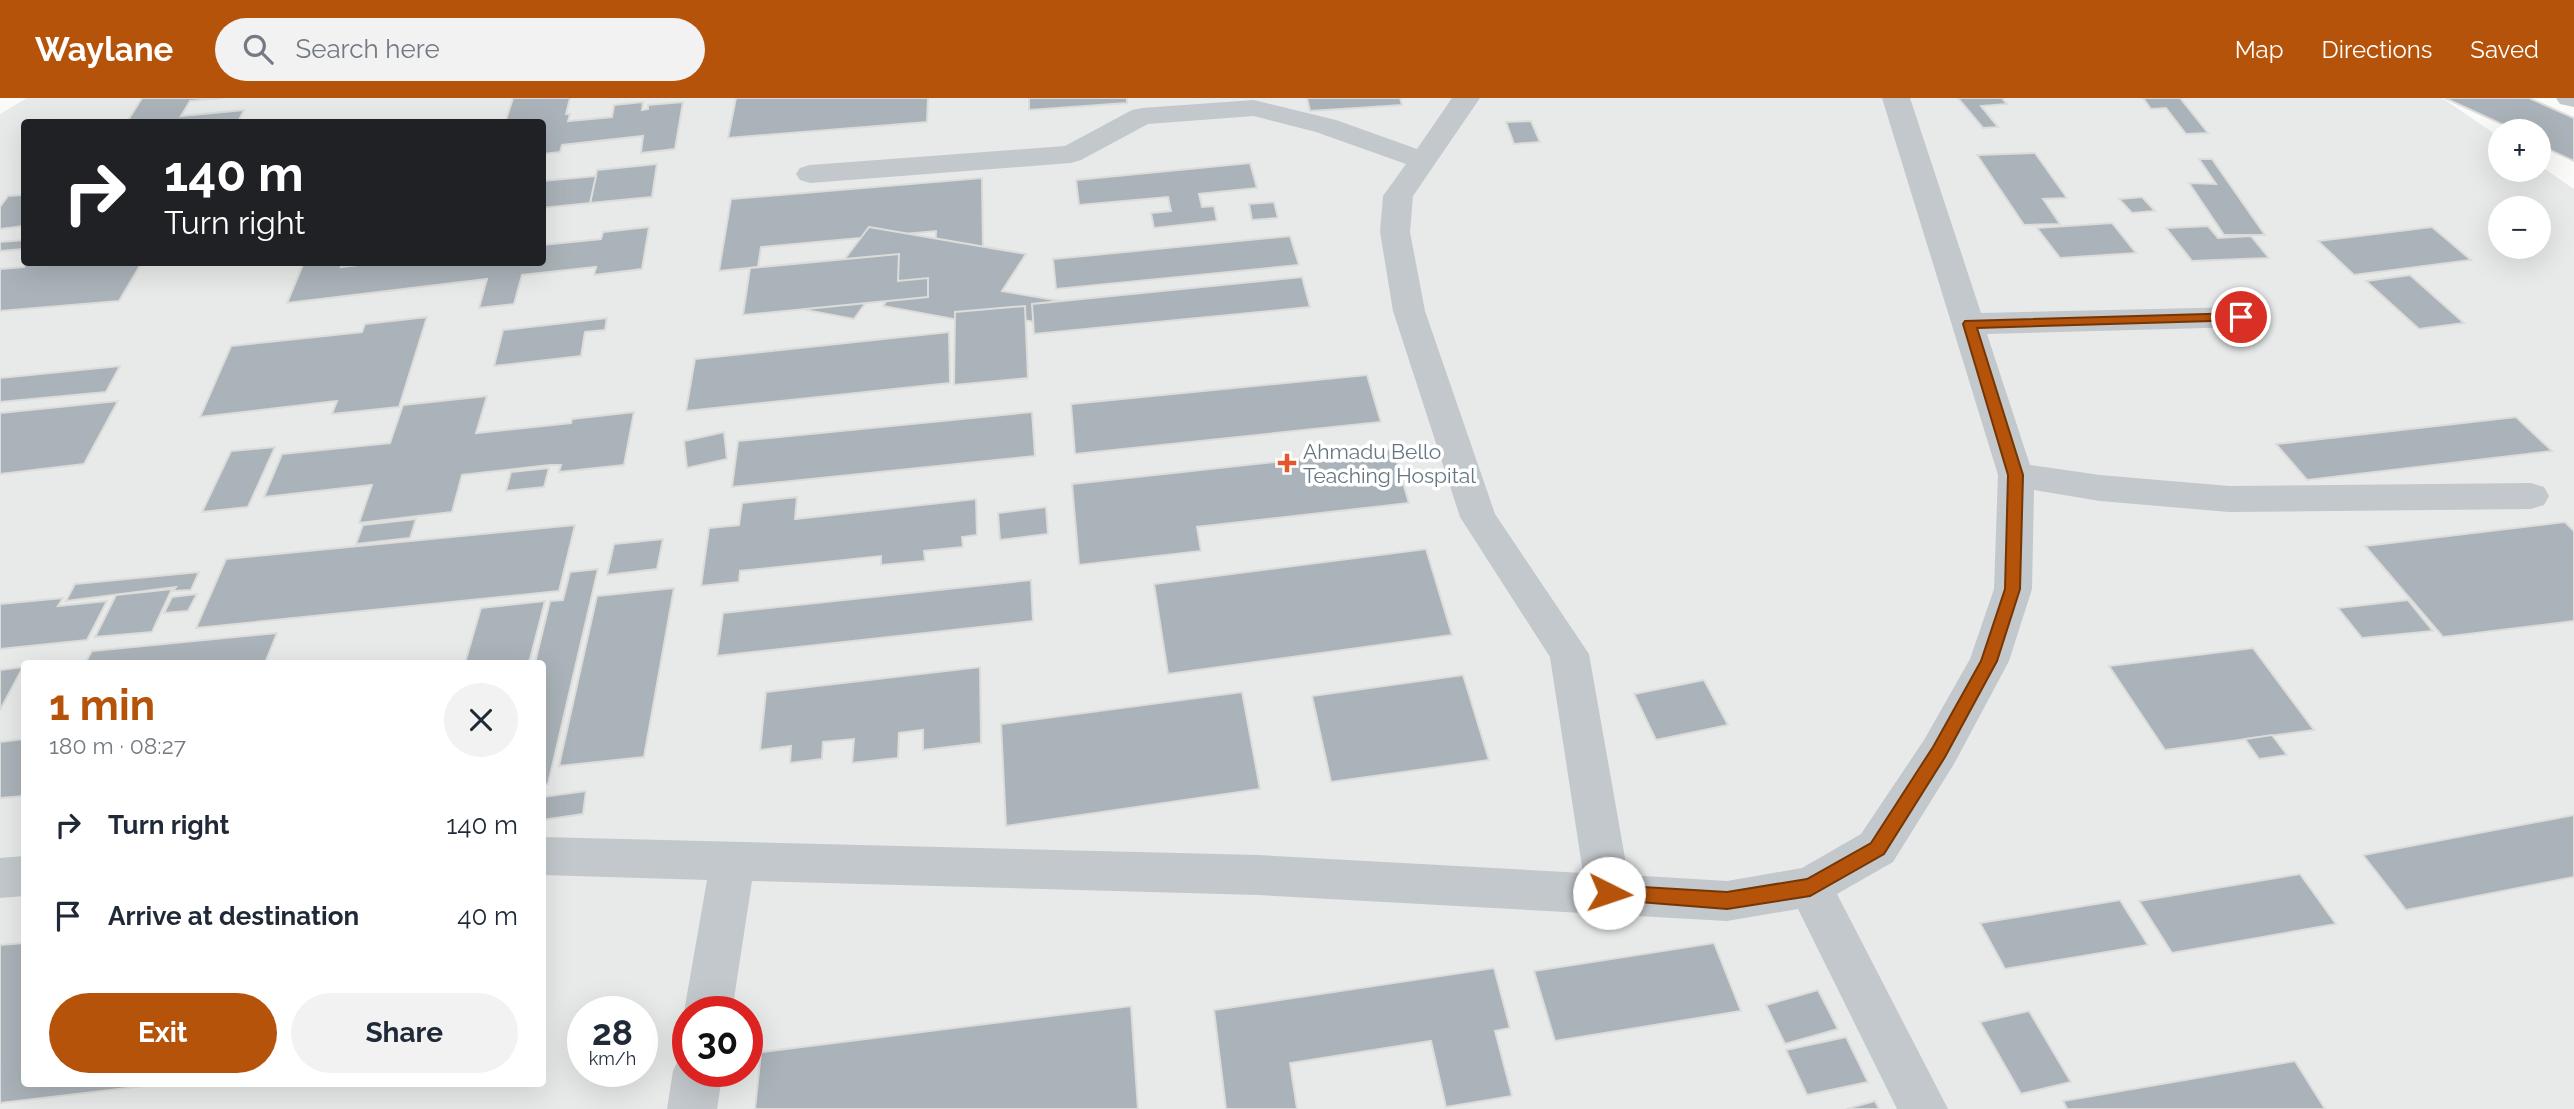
<!DOCTYPE html>
<html lang="en">
<head>
<meta charset="utf-8">
<style>
  :root { --surface:#fff; --page:#f2f2f3; --text:#1f2937; --muted:#747a83; --accent:#b45309 }
  body { margin:0; font-family:Raleway,sans-serif; background:var(--page); color:var(--text); height:100vh; display:flex; flex-direction:column; font-size:26px; white-space:nowrap }
  * { box-sizing:border-box; margin:0 }
  p { font-size:23px; color:var(--muted) }
  .icon { flex:none; width:38px; height:38px; fill:none; stroke:currentColor; stroke-width:2; stroke-linecap:round; stroke-linejoin:round }
  .map { position:relative; flex:1; overflow:hidden }
  .side { position:absolute; left:21px; top:562px; width:525px; height:427px; display:flex; flex-direction:column; background:var(--surface); border-radius:7px; box-shadow:0 7px 28px #0002 }
  .side>* { flex:none }
  .banner { position:absolute; left:21px; top:21px; width:525px; height:147px; border-radius:7px; box-shadow:0 7px 28px #0002; background:#202124; color:#fff; overflow:hidden }
  .controls { position:absolute; left:2488px; top:21px; display:grid; gap:14px }
  .controls a { display:grid; place-items:center; width:63px; height:63px; border-radius:50%; background:var(--surface); box-shadow:0 7px 28px #0002; font-size:35px }
  .speed { position:absolute; left:567px; top:898px; display:flex; gap:14px; font-size:35px; font-weight:700; text-align:center }
  .speed>* { display:grid; place-content:center; width:91px; height:91px; border-radius:50%; background:var(--surface); box-shadow:0 7px 28px #0002; line-height:1 }
  .speed small { font-size:18px; font-weight:400 }
  .speed .limit { border:10px solid #d22; background:#fff; color:#111 }
  .pin { position:absolute; display:grid; place-items:center; width:60px; height:60px; color:#fff; margin:-30px; border:4px solid #fff; border-radius:50%; box-shadow:0 2px 7px #0007 }
  .me { position:absolute; width:77px; margin:-38px; rotate:94deg; stroke-linejoin:round; filter:drop-shadow(0 0 5px #0008) }
  .turn { display:flex; align-items:center; gap:24px; height:147px; padding:0 28px; font-size:32px }
  .turn .icon { width:91px; height:91px; stroke-width:2.5 }
  .turn b { display:block; font-size:49px; line-height:60px }
  .round { display:grid; place-items:center; flex:none; width:74px; height:74px; border-radius:37px; background:var(--page) }
  .headline { display:flex; align-items:center; justify-content:space-between; height:119px; padding:0 28px }
  h1 { font-size:42px; font-weight:700; line-height:52px; color:var(--accent) }
  .primary-button { display:flex; gap:14px; margin-top:auto; padding:14px 28px }
  .primary-button a { flex:1; height:80px; border-radius:42px; background:var(--accent); color:#fff; font-size:28px; font-weight:700; line-height:80px; text-align:center }
  .primary-button a+a { background:var(--page); color:var(--text) }
  ul { padding:0; list-style:none }
  li { display:flex; align-items:center; gap:21px; height:91px; padding:0 28px }
  li div { flex:1 }
  li b { display:block; font-size:26px }
  li em { font-style:normal }
  header { display:flex; align-items:center; gap:42px; box-sizing:border-box; height:98px; padding:0 35px; background:var(--accent); color:#fff }
  header strong { font-size:33px }
  nav { display:flex; gap:38px; margin-inline-start:auto; font-size:24px }
  .search { width:490px; height:63px; background:var(--page); display:flex; align-items:center; gap:18px; box-sizing:border-box; padding:0 24px; border-radius:38px; color:var(--muted); font-size:26px }
  .map>svg:first-child { display:block }
</style>
</head>
<body>
<header>
<strong>Waylane</strong>
<div class="search"><svg class="icon" aria-label="search" viewBox="0 0 24 24"><circle cx="10" cy="10" r="6"/><path d="M15 15l6 6"/></svg>Search here</div>
<nav><a>Map</a><a>Directions</a><a>Saved</a></nav>
</header>
<div class="map">
<svg width="2574" height="1011" viewBox="0 0 2574 1011">
  <rect width="100%" height="100%" fill="#fafaf8"/>
  <!-- built -->
  <path fill="#e8e9e9" fill-rule="evenodd" d="M27,0H2442L2501,40V72H2539V67L2574,91V1011H0V16ZM24,24H542V164H24ZM2501,110H2539V149H2501ZM24,565H542V985H24ZM583,914H642V973H583ZM688,914H747V973H688Z"/>
  <!-- building -->
  <g fill="#aab3b9" stroke="#dcdcda" stroke-width="2">
    <path d="M142,0H223L190,3L181,18L244,12L238,24H127Z"/>
    <path d="M513,0H570L566,16H570L568,23L612,19L614,7L643,4L642,12L648,11V7L683,4L675,51L641,55L643,38L562,47L560,54L542,56V24H496L506,22Z"/>
    <path d="M736,0H928L927,24L728,40Z"/>
    <path d="M1029,0H1127V5L1029,12Z"/>
    <path d="M1307,0H1400L1402,7L1310,13Z"/>
    <path d="M1958,0H2002L2007,6L1981,8L1998,29L1983,30Z"/>
    <path d="M2143,0H2180L2208,35L2186,36L2166,10L2151,11Z"/>
    <path d="M2445,0H2529L2574,20V63L2539,47L2547,41L2539,38V33H2529L2514,26L2508,29Z"/>
    <path d="M1531,23L1540,44L1514,46L1506,24Z"/>
    <path d="M2035,55L2067,100L2043,101L2060,126L2024,127L1977,57Z"/>
    <path d="M2199,61H2212L2265,137H2224L2189,85L2216,86Z"/>
    <path d="M1250,65L1257,90L1199,96L1202,109L1214,108L1217,123L1154,130L1151,115L1171,113L1168,99L1079,107L1076,82Z"/>
    <path d="M657,66L652,99L590,105L597,72Z"/>
    <path d="M596,78L590,105L542,110V83Z"/>
    <path d="M982,80L983,149L935,153L936,133L761,149L758,169L719,173L731,101Z"/>
    <path d="M24,94V128L0,131V109L8,98L22,97Z"/>
    <path d="M2142,99L2155,113L2132,115L2119,101Z"/>
    <path d="M1274,104L1278,120L1252,122L1249,106Z"/>
    <path d="M2112,125L2136,155L2060,160L2037,130Z"/>
    <path d="M2208,128L2218,140L2251,138L2269,160L2192,163L2166,130Z"/>
    <path d="M649,129L642,171L594,177L596,169L522,177L514,206L479,210L487,181L287,205L304,164H343L341,169L384,164H542V147L601,141L603,134Z"/>
    <path d="M869,129L1026,156L1002,193L1078,206L1065,230L993,216L986,227L883,208L894,192L877,189L854,221L806,212Z"/>
    <path d="M2432,129L2471,162L2354,177L2318,143Z"/>
    <path d="M1290,138L1299,167L1056,191L1053,161Z"/>
    <path d="M24,142V151L0,153V144Z"/>
    <path d="M899,156L898,183L928,180V199L743,217L750,170Z"/>
    <path d="M27,164L81,166L142,164L119,203L0,213V171L24,169Z"/>
    <path d="M2410,177L2464,225L2419,231L2366,183Z"/>
    <path d="M1302,179L1310,209L1034,236L1032,206Z"/>
    <path d="M1025,208L1028,280L954,287L955,214Z"/>
    <path d="M427,219L399,309L332,316L337,303L200,319L231,248L362,234L365,226Z"/>
    <path d="M607,220L605,232L585,234L581,258L494,268L503,232Z"/>
    <path d="M949,234L950,285L686,313L695,261Z"/>
    <path d="M120,268L106,294L0,304V280Z"/>
    <path d="M1367,277L1381,324L1075,356L1071,306Z"/>
    <path d="M487,298L476,335L571,325L572,321L634,314L624,367L559,374L561,367H550L462,377L452,414L359,425L372,387L264,399L282,356L390,345L403,307Z"/>
    <path d="M118,303L84,366L0,376V315Z"/>
    <path d="M1032,314L1035,358L732,389L738,343Z"/>
    <path d="M2516,319L2552,353L2307,382L2276,346Z"/>
    <path d="M724,334L727,361L687,370L684,343Z"/>
    <path d="M275,349L248,409L202,414L231,353Z"/>
    <path d="M1393,351L1409,405L1197,429L1201,453L1079,467L1072,386Z"/>
    <path d="M549,370L544,389L506,393L511,374Z"/>
    <path d="M797,399L795,421L976,401L977,437L962,439L963,449L924,453L925,463L881,467V458L740,473L739,484L701,488L709,430L739,427L742,405Z"/>
    <path d="M1046,409L1048,436L1000,442L998,415Z"/>
    <path d="M416,421L410,440L356,446L363,427Z"/>
    <path d="M2565,424L2574,433V523L2443,539L2365,448Z"/>
    <path d="M575,427L559,493L196,530L226,461Z"/>
    <path d="M663,441L657,471L607,477L614,446Z"/>
    <path d="M1426,451L1452,537L1168,576L1154,486Z"/>
    <path d="M598,471L548,686L542,687V565H535L550,503L563,502L570,474Z"/>
    <path d="M199,474L191,492L173,493L176,489L66,503L75,486Z"/>
    <path d="M1031,482L1033,523L717,558L723,515Z"/>
    <path d="M674,490L644,659L559,668L597,498Z"/>
    <path d="M172,491L152,534L95,539L116,497Z"/>
    <path d="M197,496L188,513L164,515L172,499Z"/>
    <path d="M63,500L58,508L107,503L87,542L0,551V506Z"/>
    <path d="M2408,502L2433,533L2362,540L2338,510Z"/>
    <path d="M545,503L529,565H465L481,510Z"/>
    <path d="M277,535L265,565H85L92,553Z"/>
    <path d="M2253,550L2314,632L2165,652L2109,568Z"/>
    <path d="M23,569L0,612V572Z"/>
    <path d="M980,569L981,645L923,652V632L899,635L898,660L852,665L854,641L823,644L822,661L790,665L791,648L760,652L766,594Z"/>
    <path d="M1463,577L1489,662L1331,684L1312,598Z"/>
    <path d="M1704,582L1728,627L1656,642L1634,596Z"/>
    <path d="M1242,594L1260,691L1006,728L1001,626Z"/>
    <path d="M2272,637L2287,657L2259,661L2245,641Z"/>
    <path d="M24,641V698L0,700V644Z"/>
    <path d="M586,693L583,716L542,722V699Z"/>
    <path d="M2574,717V779L2406,812L2363,757Z"/>
    <path d="M2300,776L2336,826L2172,855L2139,803Z"/>
    <path d="M2120,802L2148,847L2005,871L1980,825Z"/>
    <path d="M24,845V985H170L0,1005V847Z"/>
    <path d="M1714,845L1741,913L1555,943L1534,873Z"/>
    <path d="M1494,870L1510,930L1495,933L1512,998L1446,1009L1431,943L1290,965L1297,1011H1226L1214,912Z"/>
    <path d="M1818,892L1838,931L1785,946L1766,907Z"/>
    <path d="M1131,908L1138,1011H755L761,954Z"/>
    <path d="M2029,913L2071,984L2021,996L1980,924Z"/>
    <path d="M1846,939L1868,984L1807,997L1786,952Z"/>
    <path d="M2295,963L2325,1011H2067L2063,1003Z"/>
    <path d="M1875,1003L1879,1011H1846Z"/>
  </g>
  <g fill="none" stroke-linecap="round" stroke-linejoin="round">
    <!-- minor -->
    <g fill="#c3c8cc" fill-rule="evenodd">
      <path d="M1452,0H1480L1413,98L1410,134L1425,213L1495,416L1589,556L1628,777L1727,783L1802,770L1861,736L1924,642L1970,561L1994,491L1998,377L1882,0H1910L1981,215L2241,209L2252,212L2257,219L2252,226L2241,229L1987,236L2030,367L2100,377L2229,388L2531,385L2544,389L2549,398L2544,407L2531,411L2229,414L2100,403L2034,392L2032,491L2009,563L1954,666L1893,764L1837,796L1948,1011H1897L1798,811L1727,823L1258,797L752,783L732,914H688V922L684,914L707,782L542,777V739L1258,757L1583,775L1550,559L1460,419L1393,213L1380,134L1383,98L1406,66L1316,34L1254,18L1148,26L1081,62L1071,65L810,85L800,82L796,76L800,70L810,67L1065,48L1132,12L1142,10L1254,2L1336,22L1417,51Z"/>
      <path d="M2556,0H2574V9L2560,6Z"/>
      <path d="M24,758V798L0,800V760Z"/>
      <path d="M688,953V973H723L717,1011H667L673,973L681,956Z"/>
    </g>
  </g>
  <!-- route -->
  <path fill="#b45309" stroke="#753606" stroke-width="2" d="M2241,215L2246,216V222L1977,230L2023,377L2020,491L1997,563L1945,659L1884,756L1810,798L1727,811L1602,801L1600,795L1602,789L1609,787L1727,794L1807,781L1871,745L1933,649L1981,563L2005,491L2008,377L1963,226L1965,223Z"/>
  <!-- markers -->
  <path fill="#e4572e" stroke="#fff" stroke-width="2.5" d="M1283.5 354.5h7v7h7v7h-7v7h-7v-7h-7v-7h7z"/>
  <g text-anchor="middle" dominant-baseline="central" stroke-width="7" stroke-linejoin="round" paint-order="stroke">
    <!-- poi labels -->
    <g font-size="21" fill="#657683" stroke="#fff" text-anchor="start">
      <text x="1303" y="353">Ahmadu Bello<tspan x="1303" dy="24">Teaching Hospital</tspan></text>
    </g>
  </g>
</svg>
<div class="controls">
<a>+</a>
<a>−</a>
</div>
<div class="speed"><div>28<small>km/h</small></div><div class="limit">30</div></div>
<div class="pin" style="left:2241px;top:219px;background:#d93025"><svg class="icon" aria-label="arrive" viewBox="0 0 24 24"><path d="M6 21V4h12l-3 4 3 4H6"/></svg></div>
<svg class="me" style="left:1609px;top:795px" viewBox="-20 -20 40 40"><circle r="19" fill="#fff"/><path d="M0-13L10 11 0 6-10 11z" fill="#b45309"/></svg>
<div class="banner">
<div class="turn"><svg class="icon" aria-label="right" viewBox="0 0 24 24"><path d="M7 20v-9h11M14 6l5 5-5 5"/></svg><div><b>140 m</b>Turn right</div></div>
</div>
<section class="side">
<div class="headline"><div><h1>1 min</h1><p>180 m · 08:27</p></div><a class="round"><svg class="icon" aria-label="close" viewBox="0 0 24 24"><path d="M6 6l12 12M18 6L6 18"/></svg></a></div>
<ul>
<li><svg class="icon" aria-label="right" viewBox="0 0 24 24"><path d="M7 20v-9h11M14 6l5 5-5 5"/></svg><div><b>Turn right</b></div><em>140 m</em></li>
<li><svg class="icon" aria-label="arrive" viewBox="0 0 24 24"><path d="M6 21V4h12l-3 4 3 4H6"/></svg><div><b>Arrive at destination</b></div><em>40 m</em></li>
</ul>
<div class="primary-button"><a>Exit</a><a>Share</a></div>
</section>
</div>
</body>
</html>
